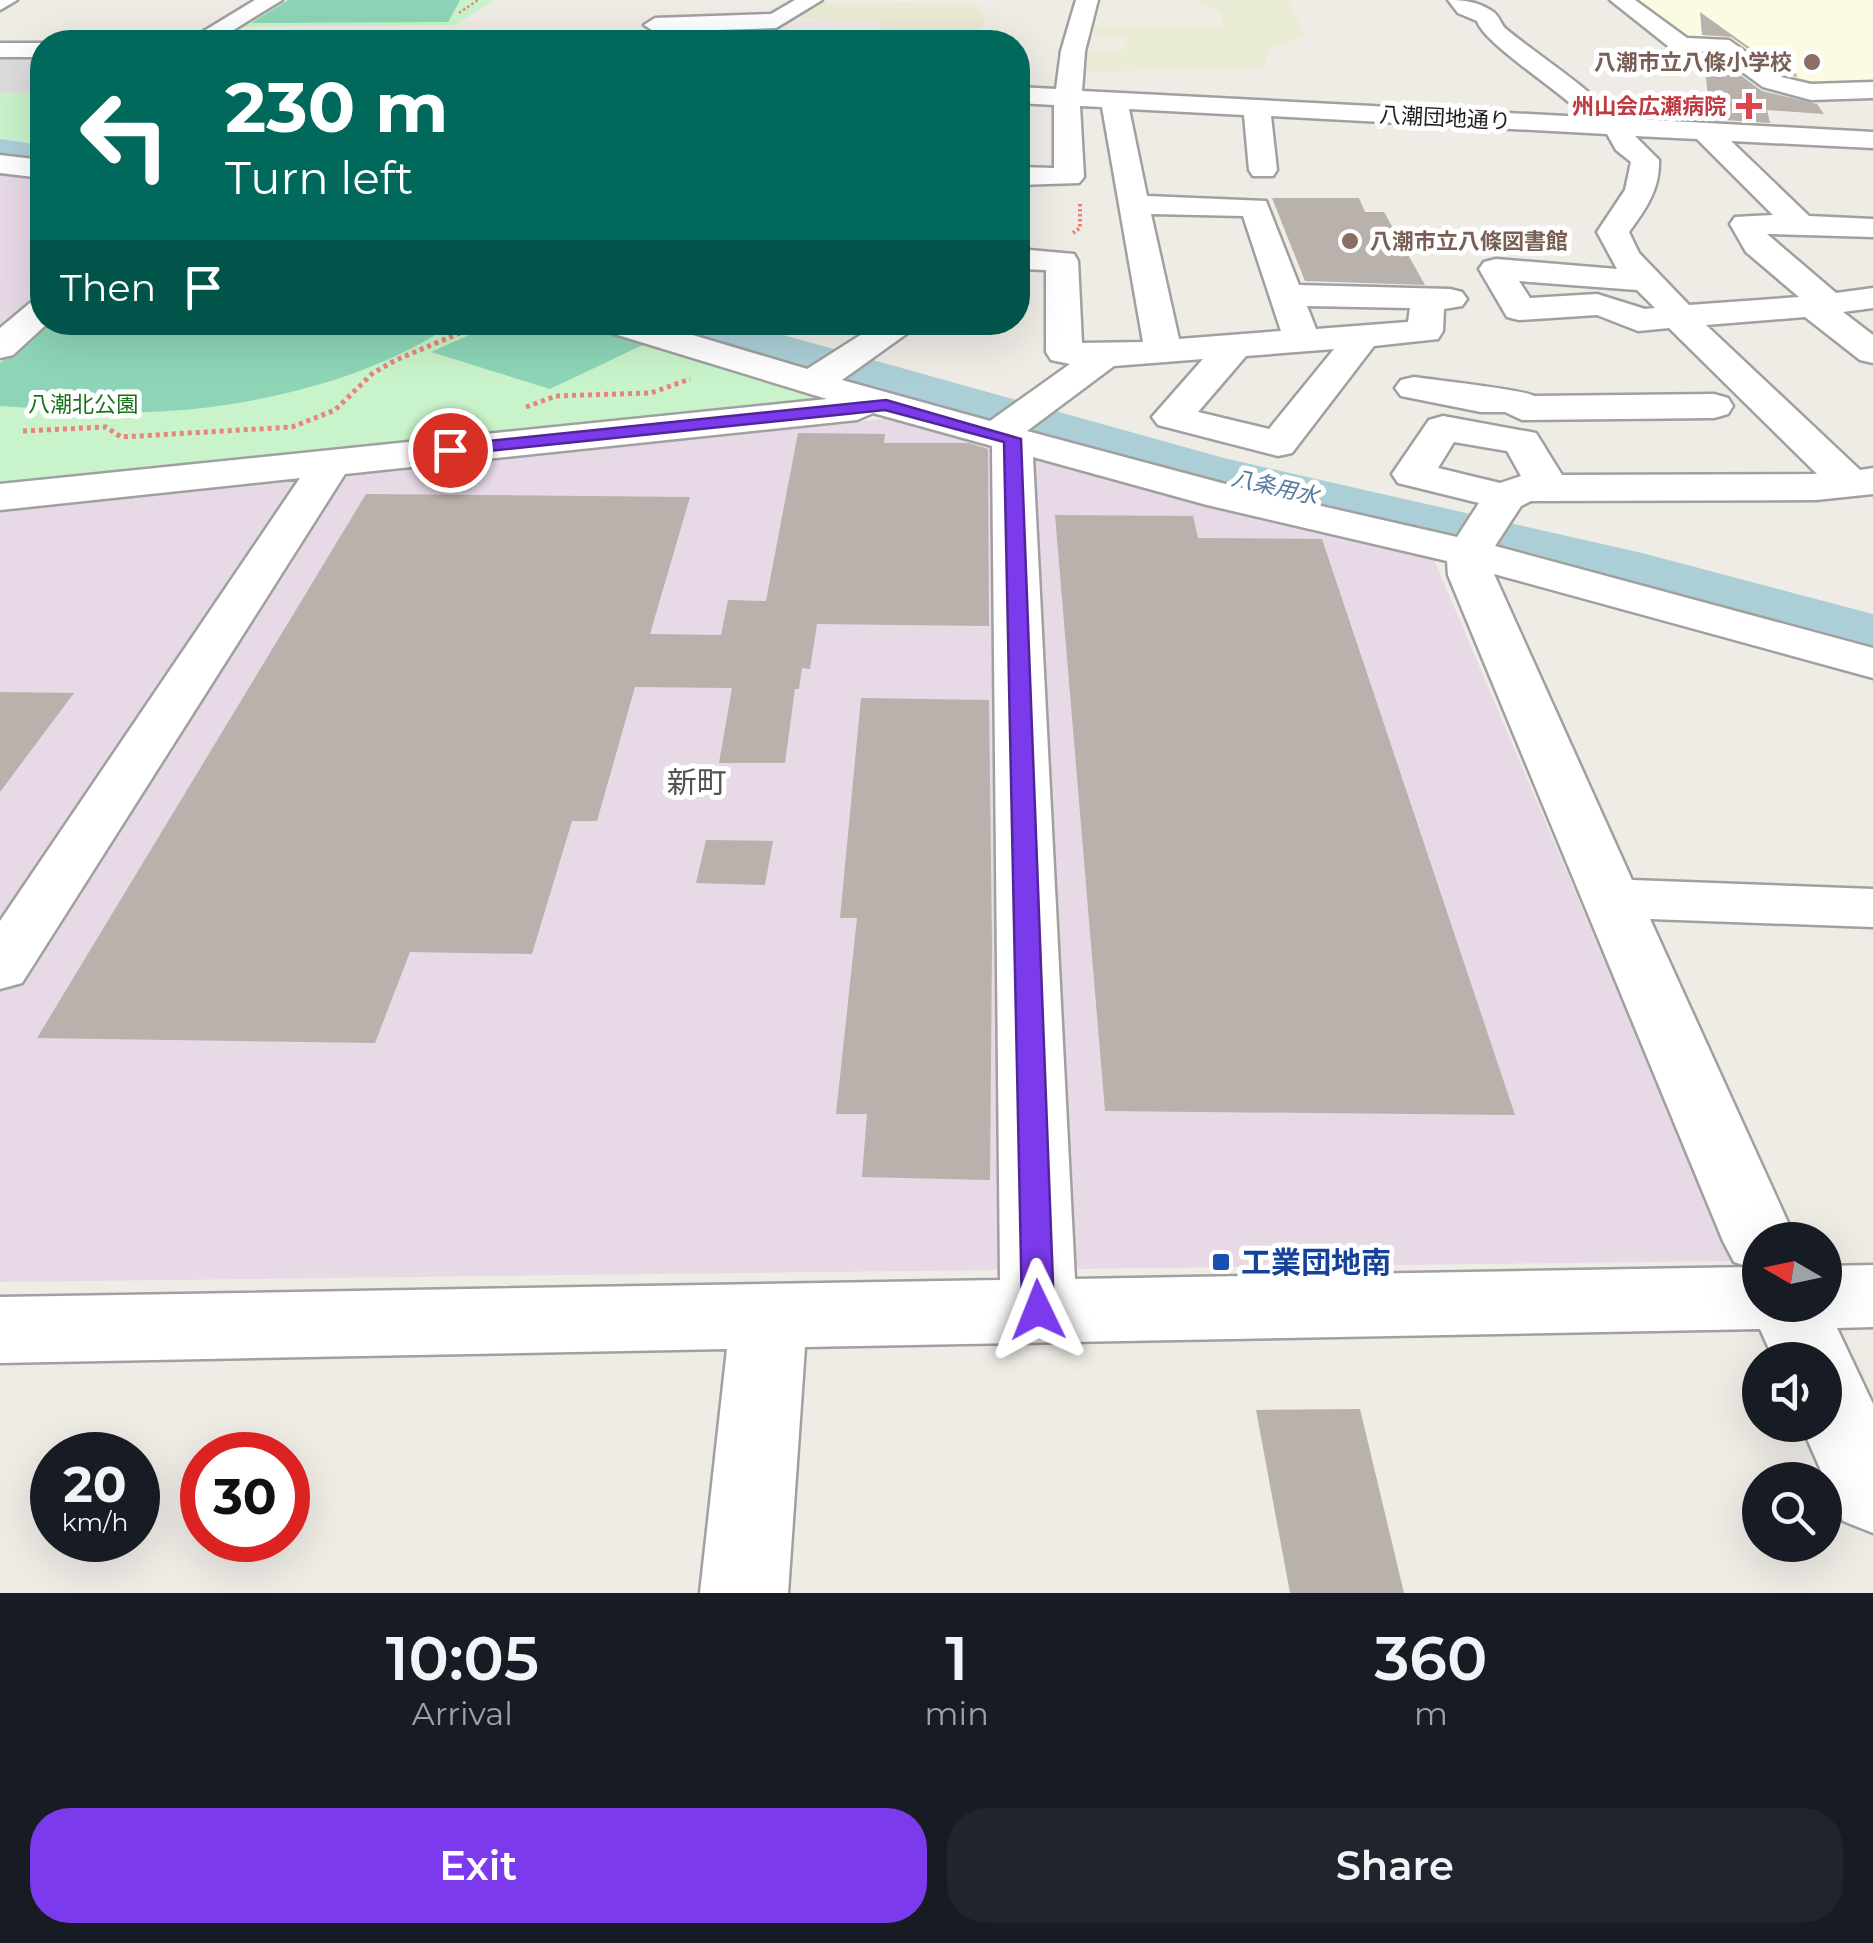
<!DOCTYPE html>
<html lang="en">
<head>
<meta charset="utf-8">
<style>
  :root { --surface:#171b24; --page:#20242c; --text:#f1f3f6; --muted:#9ea1a6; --accent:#7c3aed }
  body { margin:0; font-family:Montserrat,"Noto Sans JP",sans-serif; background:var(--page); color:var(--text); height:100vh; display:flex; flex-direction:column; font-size:38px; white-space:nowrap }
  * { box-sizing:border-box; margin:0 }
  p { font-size:32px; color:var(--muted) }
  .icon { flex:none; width:55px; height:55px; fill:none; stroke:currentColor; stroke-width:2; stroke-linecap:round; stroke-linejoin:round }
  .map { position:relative; height:1593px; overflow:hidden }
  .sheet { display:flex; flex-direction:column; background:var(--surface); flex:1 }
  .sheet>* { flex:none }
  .guide { position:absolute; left:30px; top:30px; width:1000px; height:305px; border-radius:40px; box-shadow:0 10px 40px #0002; background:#00695c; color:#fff; overflow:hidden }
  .needle { width:65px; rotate:279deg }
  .fabs { position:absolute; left:1742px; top:1222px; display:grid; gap:20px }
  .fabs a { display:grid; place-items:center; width:100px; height:100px; border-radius:50%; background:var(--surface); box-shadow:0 10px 40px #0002; font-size:50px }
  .speed { position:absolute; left:30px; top:1432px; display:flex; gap:20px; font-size:50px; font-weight:700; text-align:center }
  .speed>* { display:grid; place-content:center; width:130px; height:130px; border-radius:50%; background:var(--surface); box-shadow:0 10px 40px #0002; line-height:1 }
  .speed small { font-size:25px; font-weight:400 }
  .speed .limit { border:15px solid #d22; background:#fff; color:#111 }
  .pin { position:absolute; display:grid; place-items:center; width:85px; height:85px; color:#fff; margin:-42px; border:5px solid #fff; border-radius:50%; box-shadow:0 2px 10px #0007 }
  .me { position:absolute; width:110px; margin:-55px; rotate:358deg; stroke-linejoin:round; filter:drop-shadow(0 0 8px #0008) }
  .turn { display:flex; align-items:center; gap:35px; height:210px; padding:0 30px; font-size:45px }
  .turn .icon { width:130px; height:130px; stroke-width:2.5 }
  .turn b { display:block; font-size:70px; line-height:85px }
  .then { display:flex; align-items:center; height:95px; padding:0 30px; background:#0003; gap:20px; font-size:38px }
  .eta { display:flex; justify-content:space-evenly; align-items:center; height:170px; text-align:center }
  .eta b { font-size:60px; font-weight:600; line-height:70px }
  .button { display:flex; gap:20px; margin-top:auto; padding:20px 30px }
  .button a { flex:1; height:115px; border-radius:40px; background:var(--accent); color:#fff; font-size:40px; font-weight:600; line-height:115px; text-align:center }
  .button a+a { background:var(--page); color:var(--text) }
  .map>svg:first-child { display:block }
</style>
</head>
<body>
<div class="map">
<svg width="1873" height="1593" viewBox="0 0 1873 1593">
  <rect width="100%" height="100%" fill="#efece6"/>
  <!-- residential -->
  <path fill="#dddcdc" d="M0,55L42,56V134L18,150H0Z"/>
  <!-- industrial -->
  <g fill="#e7d9e5">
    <path d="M0,167L42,173V298L0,334Z"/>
    <path d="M893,418L1432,555L1732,1261L0,1282V509Z"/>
  </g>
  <!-- education -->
  <path fill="#fbfae3" d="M1631,0H1873V87L1813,89L1778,81L1724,44L1688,42Z"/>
  <!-- farmland -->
  <g fill="#eaebd4">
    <path d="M1195,0H1288L1306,36L1270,48L1264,68L1083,72L1082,52H1121L1130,39L1094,34V26H1224L1219,13Z"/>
    <path d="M820,2L880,6L900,2L979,5L986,19L973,42H790L788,33L881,32V22L796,17Z"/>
  </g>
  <!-- park -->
  <g fill="#c9f3ca">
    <path d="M274,0H494L455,25L232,27Z"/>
    <path d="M0,93H42V134L18,150H0Z"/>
    <path d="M42,317V322L616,323L862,401L0,495V354Z"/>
  </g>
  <!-- pitch -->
  <g fill="#8dd5b6">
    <path d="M288,0H460L448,22L251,23Z"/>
    <path d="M498,322L587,323L651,341L550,389L431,352Z"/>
    <path d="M44,323H453C367,385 221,415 115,412C77,411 38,408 0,406V363Z"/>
  </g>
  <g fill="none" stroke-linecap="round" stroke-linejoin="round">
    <!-- river -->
    <g fill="#accfd7" fill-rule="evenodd">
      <path d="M0,139L42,145V167L0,163Z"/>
      <path d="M657,322H737L1224,458L1642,553L1873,614V654L1627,587L1192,484L664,332Z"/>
    </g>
  </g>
  <!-- building -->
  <g fill="#b8b1ac">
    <path d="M1700,12L1784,72L1794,71L1798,77L1783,74L1731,37L1702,35Z"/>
    <path d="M1704,55L1714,56L1762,91L1817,104L1824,114L1767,110L1770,123L1710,119Z"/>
    <path d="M1272,198H1359L1365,212H1384L1425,285L1305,281Z"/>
    <path d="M798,433L885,434L884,443H969L988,449L989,626L817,624L810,669L802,668L799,689H795L785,763H719L732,688L635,687L597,821H572L532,954L410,952L375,1043L37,1038L366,494L690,497L650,634L721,635L728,600L766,601Z"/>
    <path d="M1055,515L1193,516L1198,538L1322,539L1515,1115L1105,1111Z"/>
    <path d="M0,692L74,693L0,792Z"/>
    <path d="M861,698L989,700L992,944L990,1180L862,1177L867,1114H836L857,918H840Z"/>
    <path d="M706,840L773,841L765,885L696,883Z"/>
    <path d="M1360,1409L1404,1593H1290L1256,1410Z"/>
  </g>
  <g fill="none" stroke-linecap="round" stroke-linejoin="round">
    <!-- minor casing -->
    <g stroke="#a0a0a0" stroke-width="5">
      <g id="minor">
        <path d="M0,0H17L0,10Z"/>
        <path d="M255,0H282L214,42H186Z"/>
        <path d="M795,0H822L776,28L655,32L644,25L655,18L771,14Z"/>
        <path d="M1076,0H1098L1085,51L1082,91L1585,117C1565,94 1484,44 1477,21L1458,13L1448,0C1465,0 1478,2 1492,11C1500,16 1500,24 1506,29C1543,59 1584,84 1616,118L1873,132V148L1731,141L1809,216L1873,219V237L1767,234L1836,293L1873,288V308L1843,312L1873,335V363L1860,360L1805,317L1706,325L1860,470L1873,468V494L1816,500L1531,501L1521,506L1495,546L1873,648V678L1494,574L1632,880L1873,889V927L1650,919L1796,1240H1760V1305H1825V1266L1873,1265V1327L1837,1328L1873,1404V1533L1843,1521L1801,1425H1825V1360H1774L1760,1329L805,1347L788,1593H700L727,1349L0,1363V1297L1000,1280L992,446L873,413L857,420L345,474L22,983L0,989V921L300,478L0,510V484L827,399L598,329L593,322H649L807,369L881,322H923L842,380L990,421L1070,364L1051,360L1046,352V270L1018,269V249L1074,254L1078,261L1082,343L1143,342L1102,107L1080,106L1084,177L1079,183L1018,185V167L1054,168V105L1018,103V87L1056,89L1061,51ZM1129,109L1244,115L1249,170L1253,176H1273L1277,170L1271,116L1607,134L1616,150L1631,162L1625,190L1597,232L1617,269L1496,259L1484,262L1479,269L1507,317L1519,320L1597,315L1638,331L1669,328L1817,474L1562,475L1536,433L1443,416L1429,420L1392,474L1398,483L1479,503L1457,537L1229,485L1027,431L1114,366L1203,359L1152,417L1158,425L1278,456L1292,453L1374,346L1438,339L1443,331L1444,309L1462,306L1467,299L1462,292L1450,289L1299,285L1266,201L1147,196ZM1635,136L1697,139L1773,215L1735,217L1730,224L1746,252L1799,297L1689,305L1639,253L1629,232C1646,209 1660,189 1659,160ZM1151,214L1243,216L1281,331L1179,339ZM1519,281L1637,290L1655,308L1645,309L1597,294L1530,298ZM1307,306L1410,308L1408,322L1316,329ZM1334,349L1269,429L1198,412L1246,356ZM1454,442L1507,451L1521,476L1500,483L1438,468ZM1033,457L1207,505L1447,561L1448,575L1723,1241L1734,1262L1749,1267L1075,1279Z"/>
        <path d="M1610,0H1635L1687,38L1729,40L1781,77L1811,84L1873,82V98L1811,100L1763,87L1715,52L1673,50Z"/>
        <rect x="0" y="43" width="42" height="14"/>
        <path d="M0,155L42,160V178L0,173Z"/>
        <path d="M42,300V322H49L13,355L0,358V328L30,303Z"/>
        <path d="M1414,377C1434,380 1526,390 1534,396L1714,394L1728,398L1733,406L1728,414L1714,418L1522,420L1505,412H1481L1401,396L1395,388L1401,380Z"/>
      </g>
    </g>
    <!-- path-far2 -->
    <path stroke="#ea837c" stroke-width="2.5" stroke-dasharray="2.5 2.5" stroke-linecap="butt" d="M459,13L478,0"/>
    <!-- path-far1 -->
    <path stroke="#ea837c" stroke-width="4" stroke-dasharray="2.5 2.5" stroke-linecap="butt" d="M1073,233L1080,228V204"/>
    <!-- path -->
    <g stroke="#ea837c" stroke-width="5" stroke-dasharray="4 4" stroke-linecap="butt">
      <path d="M526,407L556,396L651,393L690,379"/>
      <path d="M23,431L106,427L121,437L292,427L335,410L373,373L396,360L486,322"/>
    </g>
    <!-- minor -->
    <use href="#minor" fill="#fff" fill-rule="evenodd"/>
  </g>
  <!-- route -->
  <path fill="#7c3aed" stroke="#51269a" stroke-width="2.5" d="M886,400L1021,439L1054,1310L1049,1320L1038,1323L1027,1320L1022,1310L1004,442L885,410L450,455L441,450L450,445Z"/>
  <!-- markers -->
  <g fill="#8d6e63" stroke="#fff" stroke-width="4">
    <circle cx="1812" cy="62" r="10"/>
    <circle cx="1350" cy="241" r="10"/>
  </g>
  <path fill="#e0444e" stroke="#fff" stroke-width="4" d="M1744 91h10v10h10v10h-10v10h-10v-10h-10v-10h10z"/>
  <rect fill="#1a4fb4" stroke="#fff" stroke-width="4" x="1211" y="1252" width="20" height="20" rx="5"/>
  <g text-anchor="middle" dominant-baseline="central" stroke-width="10" stroke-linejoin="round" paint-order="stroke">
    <!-- far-education labels -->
    <g font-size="22" font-weight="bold" fill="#785e54" stroke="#fff" text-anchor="end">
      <text x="1792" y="62">八潮市立八條小学校</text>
      <text x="1370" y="241" text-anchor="start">八潮市立八條図書館</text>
    </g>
    <!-- far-health labels -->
    <g font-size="22" font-weight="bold" fill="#be3a42" stroke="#fff" text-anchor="end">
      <text x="1726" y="106">州山会広瀬病院</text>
    </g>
    <!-- far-street labels -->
    <g font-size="22" fill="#1f1f1f" stroke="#fff">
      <text transform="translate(1445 118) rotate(3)">八潮団地通り</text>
    </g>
    <!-- far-park labels -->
    <g font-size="22" fill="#18721c" stroke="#fff">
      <text x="83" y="404">八潮北公園</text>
    </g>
    <!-- far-water labels -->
    <g font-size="22" font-style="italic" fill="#537a9d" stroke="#fff">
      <text transform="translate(1275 487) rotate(13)">八条用水</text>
    </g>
    <!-- quarter labels -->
    <g font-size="30" fill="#525252" stroke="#fff">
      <text x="697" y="782">新町</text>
    </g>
    <!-- near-transit labels -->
    <g font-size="30" font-weight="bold" fill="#164399" stroke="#fff" text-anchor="start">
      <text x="1241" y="1262">工業団地南</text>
    </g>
  </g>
</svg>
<div class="fabs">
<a><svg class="needle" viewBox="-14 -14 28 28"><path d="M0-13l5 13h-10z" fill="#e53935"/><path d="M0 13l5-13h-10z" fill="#9ea1a6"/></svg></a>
<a><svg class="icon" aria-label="sound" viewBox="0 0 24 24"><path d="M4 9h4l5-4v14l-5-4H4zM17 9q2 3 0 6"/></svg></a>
<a><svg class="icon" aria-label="search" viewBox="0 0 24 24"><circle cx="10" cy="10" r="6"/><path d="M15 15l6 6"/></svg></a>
</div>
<div class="speed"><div>20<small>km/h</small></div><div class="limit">30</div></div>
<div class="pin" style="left:450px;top:450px;background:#d93025"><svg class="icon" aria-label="arrive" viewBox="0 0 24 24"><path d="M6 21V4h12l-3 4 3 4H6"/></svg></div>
<svg class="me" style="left:1038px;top:1310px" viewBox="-20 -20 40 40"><path d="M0-17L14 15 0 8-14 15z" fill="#7c3aed" stroke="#fff" stroke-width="4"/></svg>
<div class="guide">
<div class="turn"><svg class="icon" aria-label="left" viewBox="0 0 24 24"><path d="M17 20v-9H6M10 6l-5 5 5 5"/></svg><div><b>230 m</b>Turn left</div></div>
<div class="then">Then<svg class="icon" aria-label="arrive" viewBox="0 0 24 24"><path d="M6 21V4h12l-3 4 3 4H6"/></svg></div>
</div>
</div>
<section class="sheet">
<div class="eta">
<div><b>10:05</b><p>Arrival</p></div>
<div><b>1</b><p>min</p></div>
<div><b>360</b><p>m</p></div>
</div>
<div class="button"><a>Exit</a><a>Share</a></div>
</section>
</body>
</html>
